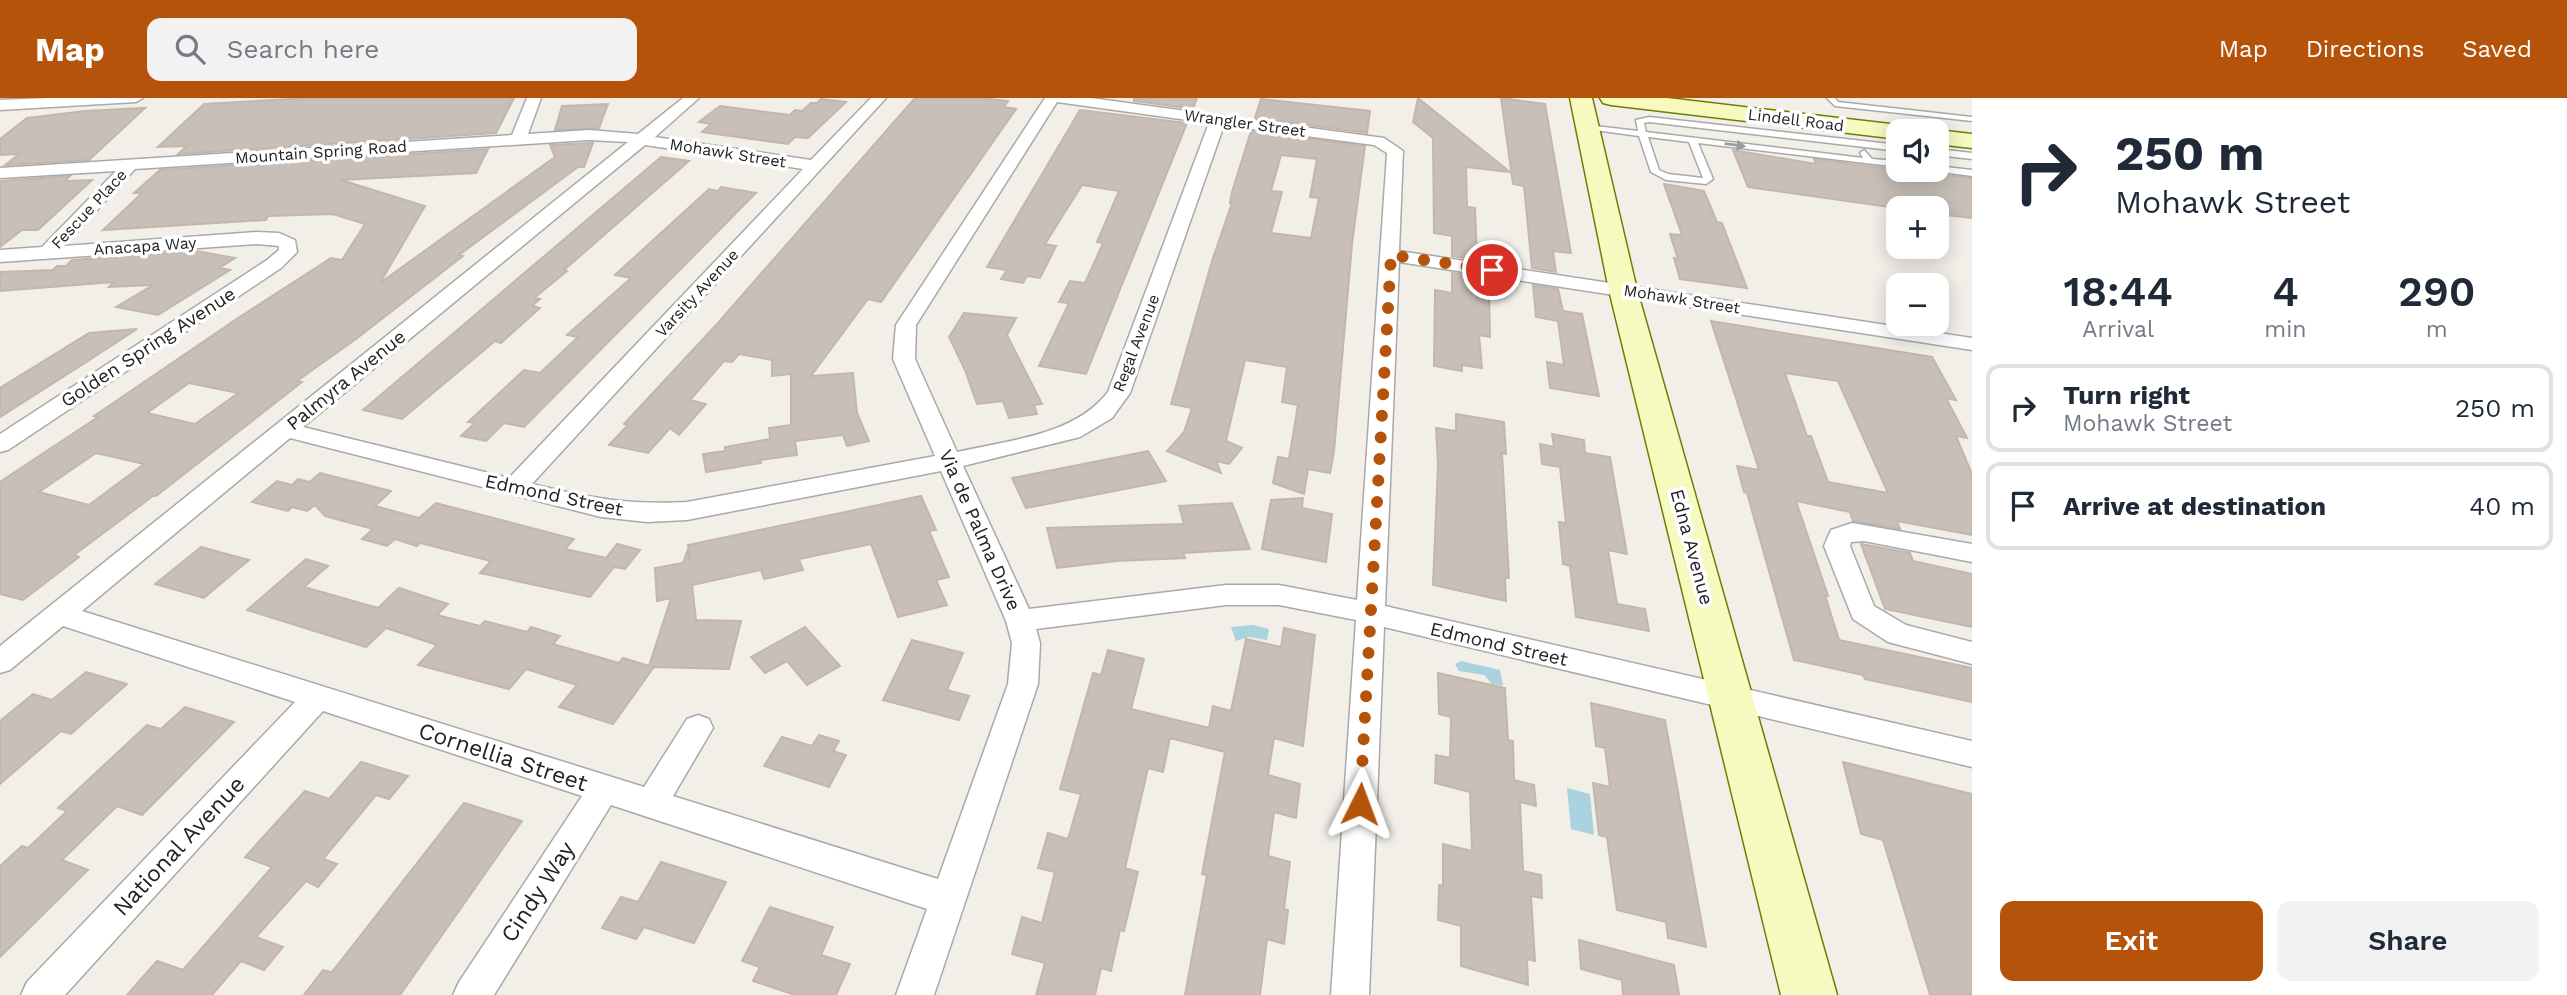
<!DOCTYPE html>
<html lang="en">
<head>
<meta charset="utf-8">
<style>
  :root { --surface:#fff; --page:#f2f2f3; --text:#1f2937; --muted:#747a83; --line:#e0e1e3; --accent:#b45309 }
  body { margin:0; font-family:"Work Sans",sans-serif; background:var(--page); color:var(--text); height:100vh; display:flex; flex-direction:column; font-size:26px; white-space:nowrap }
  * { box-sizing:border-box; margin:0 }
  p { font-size:23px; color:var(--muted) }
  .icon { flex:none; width:38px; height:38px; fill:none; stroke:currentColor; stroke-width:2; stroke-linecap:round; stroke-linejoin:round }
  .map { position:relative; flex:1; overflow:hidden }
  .sheet { display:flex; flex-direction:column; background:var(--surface); width:595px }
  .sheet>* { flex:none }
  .banner { background:#fff; color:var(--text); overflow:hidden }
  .controls { position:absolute; left:1886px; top:21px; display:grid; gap:14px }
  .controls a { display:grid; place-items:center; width:63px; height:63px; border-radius:14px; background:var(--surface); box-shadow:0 4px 18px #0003; font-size:35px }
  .pin { position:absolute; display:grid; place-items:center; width:60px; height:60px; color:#fff; margin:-30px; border:4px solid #fff; border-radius:50%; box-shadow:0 2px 7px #0007 }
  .me { position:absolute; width:77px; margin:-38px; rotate:3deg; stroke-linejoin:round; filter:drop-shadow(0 0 5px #0008) }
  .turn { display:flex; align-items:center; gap:24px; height:147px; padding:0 28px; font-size:32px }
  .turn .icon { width:91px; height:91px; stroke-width:2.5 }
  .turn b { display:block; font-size:49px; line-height:60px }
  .eta { display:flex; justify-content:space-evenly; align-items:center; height:119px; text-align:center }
  .eta b { font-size:42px; font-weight:600; line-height:49px }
  .action { display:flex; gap:14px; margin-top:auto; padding:14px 28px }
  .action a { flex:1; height:80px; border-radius:14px; background:var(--accent); color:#fff; font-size:28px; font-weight:600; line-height:80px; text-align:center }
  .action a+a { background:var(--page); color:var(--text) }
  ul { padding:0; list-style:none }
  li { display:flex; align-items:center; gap:21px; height:88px; margin:0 14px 10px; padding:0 14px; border:4px solid var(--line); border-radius:14px }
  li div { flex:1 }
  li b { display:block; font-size:26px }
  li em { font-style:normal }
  header { display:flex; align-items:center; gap:42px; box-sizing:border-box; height:98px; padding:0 35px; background:var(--accent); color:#fff }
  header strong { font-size:33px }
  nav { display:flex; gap:38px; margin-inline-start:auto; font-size:24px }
  .search { width:490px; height:63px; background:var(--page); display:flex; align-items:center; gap:18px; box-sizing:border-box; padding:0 24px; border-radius:14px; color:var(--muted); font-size:26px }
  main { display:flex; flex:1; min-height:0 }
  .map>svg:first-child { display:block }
</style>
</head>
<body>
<header>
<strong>Map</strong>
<div class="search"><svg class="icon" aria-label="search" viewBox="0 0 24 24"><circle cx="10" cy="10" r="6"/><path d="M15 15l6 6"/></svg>Search here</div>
<nav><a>Map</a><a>Directions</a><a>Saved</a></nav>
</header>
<main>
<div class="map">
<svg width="1972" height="897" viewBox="0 0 1972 897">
  <rect width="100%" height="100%" fill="#f2efe9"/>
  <!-- water -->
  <g fill="#aad3df">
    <path d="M1253,527L1269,531L1267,542L1249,539L1236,543L1231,529Z"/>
    <path d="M1461,563L1500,572L1503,588L1492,586L1484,577L1459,573L1455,566Z"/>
    <path d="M1567,690L1590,696L1594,737L1571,731Z"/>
  </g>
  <!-- building -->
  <g fill="#c7bfb8" stroke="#c4b6ab" stroke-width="2" fill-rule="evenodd">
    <path d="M308,0H514L496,35L178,56L187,48L158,49L204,6Z"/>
    <path d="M915,0H981L1008,3L1004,9L1016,11L881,204L868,201L811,278L853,275L857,315L869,343L847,348L843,337L795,343L797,357L760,362L761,365L706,374L703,356L725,353V349L770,341L769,330L791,327V276L772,278V262L739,256L732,264L724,263L690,302L706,306L679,337L670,330L648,355L609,347L628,327L624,326L717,226Z"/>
    <path d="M1134,0H1197L1193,11L1134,3Z"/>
    <path d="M1418,0L1510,74L1466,69L1467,109L1475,110L1477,162L1452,158V138L1434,135L1433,40L1413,24Z"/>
    <path d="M1501,0L1545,6L1571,155L1553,153L1556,174L1532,170L1524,88L1513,86Z"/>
    <path d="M821,1L846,4L808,40L795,39L788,46L702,34L711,26L699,24L720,8L790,17L795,12L802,13L811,5H817Z"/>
    <path d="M1261,1L1370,13L1367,35L1255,20Z"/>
    <path d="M608,6L599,30L555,32L562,8Z"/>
    <path d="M145,10L89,62L5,67L19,56L0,57V41L27,20L85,13Z"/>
    <path d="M1080,12L1187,25L1086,276L1039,268L1069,205L1059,204L1070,183L1085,185L1103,145L1097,144L1119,93L1082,87L1045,146L1056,148L1040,180L1027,178L1023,185L1001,181L1007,172L987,169Z"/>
    <path d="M1251,33L1365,48L1352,146L1334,353L1330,375L1308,371L1304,396L1273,385L1278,359L1289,361L1298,307L1282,304L1287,269L1245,262L1226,343L1242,350L1229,366L1216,363L1221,375L1167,353L1184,334L1192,310L1171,306L1212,163L1232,105H1230L1232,94ZM1281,57L1317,61L1310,99L1319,100L1311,140L1271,135L1282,94L1271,93Z"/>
    <path d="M593,45L584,69H578L459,157L463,158L356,241L297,283L302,284L156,398H153L74,457L79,459L23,502L0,496V384L98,319L94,318L238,220L331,160L342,162L365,126L333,116L268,118L266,122L103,132L142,95H134L160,72L488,51L476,75L341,82L425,108L380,185L555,59L550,47ZM189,285L238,295L195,326L147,315ZM96,355L144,366L89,407L39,394Z"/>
    <path d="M1733,52L1816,66L1814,61L1899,72L1932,73L1934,76L1972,80V120L1937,116V110H1896L1748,89Z"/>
    <path d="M661,59L689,63L564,172L567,173L534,200L540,201L532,208L540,210L501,245L495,243L402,321L363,312Z"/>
    <path d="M70,78L65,83L92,82L38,132H22L0,149V83Z"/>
    <path d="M1664,86L1704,93L1717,124L1722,125L1747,190L1680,181L1674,160L1678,161L1670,136L1682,137Z"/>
    <path d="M721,89L756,95L524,329L504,325L486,343L461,338L475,325L468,324L524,272L540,275L578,239L567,237L631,180L615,177L709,91L718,93Z"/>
    <path d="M196,153L235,160L219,170L230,172L158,217L116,209L153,187L109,189L114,184L0,193V174L53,172L57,168H66L72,162Z"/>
    <path d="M1452,175L1477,179V186L1489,188L1490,239L1479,237L1482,270L1462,267V273L1434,268L1435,192L1452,195Z"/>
    <path d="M1533,187L1558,191L1563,213L1582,216L1599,298L1550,290L1547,264L1564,267L1558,223L1536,219Z"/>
    <path d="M964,215L1016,220L1007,237L1042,306L1034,307L1037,316L1009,320L1003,303L977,306L965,272L949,239Z"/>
    <path d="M1711,223L1932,259L1956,302L1946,300L1967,340L1956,338L1972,376V437L1897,423L1900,431L1853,423L1850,414L1796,403L1828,498L1825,497L1839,542L1972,570V604L1865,581L1863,577L1794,562L1747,395L1744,394L1737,368L1759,372ZM1785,275L1838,283L1888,395L1828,384L1811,338H1807Z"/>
    <path d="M137,231L88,263L0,319V290L89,235Z"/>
    <path d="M1456,316L1504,324L1506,356L1502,355L1509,480H1505L1506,503L1433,487L1438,367L1436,330L1456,333Z"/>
    <path d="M1552,336L1584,342L1585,355L1610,359L1627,456L1608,452L1617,506L1645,511L1649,533L1576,519L1570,468L1563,466L1559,424L1566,425L1560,369L1542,366L1540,346L1554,349Z"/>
    <path d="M1148,353L1166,383L1026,410L1012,380Z"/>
    <path d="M320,375L391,393L375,408L419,420L436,405L574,441L565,451L606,460L617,446L640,452L625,471L614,469L590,499L480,475L491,463L420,445L417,448L395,441L387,448L362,441L373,431L325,418L315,407L307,413L292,409L288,413L252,404L277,383L292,387L298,381L310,384Z"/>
    <path d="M921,398L936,432L929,433L949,479L936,482L947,507L898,519L871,446L799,461L803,472L764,481L761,472L692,487L696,522L741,523L729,571L654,569L613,626L559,609L577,587L526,571L509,591L418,567L437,547L386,530L366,549L247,512L306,461L328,468L304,489L378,510L399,490L448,506L437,517L480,528L485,523L527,534L531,529L560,538L553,546L619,565L623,560L649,568L671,500L657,503L655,470L683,465L688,451L690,464L688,447Z"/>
    <path d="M1303,400L1302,410L1332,416L1326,464L1262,451L1271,402Z"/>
    <path d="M1232,405L1250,451L1183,455L1185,460L1117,463L1057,470L1047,430L1184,426L1179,408Z"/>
    <path d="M1861,446L1910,455L1913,463L1972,476V529L1885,511Z"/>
    <path d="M201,449L249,462L204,500L155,486Z"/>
    <path d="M805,529L840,568L807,587L787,563L765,575L751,559Z"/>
    <path d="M1284,530L1315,537L1303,648L1274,640L1268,677L1300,686L1296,720L1274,714L1268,758L1290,764L1284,811L1288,812L1284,846L1267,841L1260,897H1185L1207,777L1202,776L1225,654L1170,640L1163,674L1148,670L1125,770L1138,774L1124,833L1120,832L1111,873L1101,870L1095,897H1036L1045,865L1012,856L1022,819L1042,825L1055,774L1038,770L1048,735L1068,741L1081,696L1060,691L1093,575L1101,577L1108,552L1144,561L1131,611L1209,630L1213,608L1231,613L1246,541L1281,549Z"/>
    <path d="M912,542L963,555L947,592L969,598L959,622L883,602Z"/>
    <path d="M86,574L127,586L71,636L61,633L0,686V623L33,596L52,602Z"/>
    <path d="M1438,575L1505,590L1508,642L1513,643L1514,682L1534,687L1536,708L1520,704L1523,773L1541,777L1542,800L1531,798L1535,863L1527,861L1528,887L1461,868V828L1438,822L1439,787L1443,788V746L1472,753L1470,694L1435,685L1436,657L1450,660L1451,619L1439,616Z"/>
    <path d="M1591,605L1665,622L1706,849L1668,840L1666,824L1617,812L1607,739L1599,737L1593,685L1610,689L1605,650L1596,648Z"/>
    <path d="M185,609L234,624L142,717L117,708L62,762L88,772L0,859V768L22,748L28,750L67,713L58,710L147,627L161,631Z"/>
    <path d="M819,637L839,643L833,653L846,657L829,689L764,668L782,639L812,648Z"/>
    <path d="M361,664L408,678L389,701L376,697L323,761L337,766L318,789L306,783L256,839L283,849L264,872L241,863L212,897H127L157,863L183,872L272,769L245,759L305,693L329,701Z"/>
    <path d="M1843,664L1972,696V897H1930L1883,742L1861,736Z"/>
    <path d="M464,705L522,723L400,897H304L323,872L332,874Z"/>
    <path d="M661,764L726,784L694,845L644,829L636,841L602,830L621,799L638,804Z"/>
    <path d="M770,809L833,829L821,857L850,866L836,897H795L753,883L760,869L742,863Z"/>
    <path d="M1579,842L1674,867L1679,897H1623L1622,882L1581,871Z"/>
  </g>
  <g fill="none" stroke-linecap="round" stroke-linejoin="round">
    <!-- lane casing -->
    <g stroke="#a9a9a9" stroke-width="3">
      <g id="lane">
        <path d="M1827,0H1835L1838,4L1972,19V23L1835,8Z"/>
        <path d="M1649,19L1899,47V53L1649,24L1644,25L1646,34L1863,60L1860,55L1864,52L1872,61L1899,63V69L1698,45L1713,81L1706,86L1666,82L1651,74L1639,38L1587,31L1583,29L1587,27L1638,33L1636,22ZM1648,39L1689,44L1703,80L1668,76L1659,72Z"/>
        <path d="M1937,51L1972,55V61L1937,57Z"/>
        <path d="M1937,68L1972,72V78L1934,73L1937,72Z"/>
      </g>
    </g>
    <!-- street casing -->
    <g stroke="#a9a9a9" stroke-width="3">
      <g id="street">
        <path d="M49,0H143L136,4L0,12V2Z"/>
        <path d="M527,0H541L528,36L589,32L638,36L683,0H699L655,39L811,62L871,0H886L532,386C590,400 627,407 687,404L935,358L893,261L896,227L1045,0H1091L1384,40L1403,53L1399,153L1972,240V252L1399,164L1385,508L1972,643V669L1384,529L1369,897H1331L1356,522L1279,507H1226L1036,531L1040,545L1038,586L934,897H896L927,811L611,707L494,897H453L459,884L582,698L323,613L65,897H21L27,884L295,604L63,528L10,572L0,575V548L628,44L589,42L135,71L64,148L257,134L279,135L295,142L297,154L281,170L8,352L0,354V336L267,162L279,152V148L257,146L0,164V152L42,149L116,73L0,80V70L512,37ZM1057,4L1209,25L1108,294C1074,338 1008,342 957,354L915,261L916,227ZM1224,27L1374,47L1387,55L1357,502L1279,487H1226L1029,511L963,368L1080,339L1112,320L1130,295ZM645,47L803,71L509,380L303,329ZM290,340L601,419L647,424L687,422L941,373L1006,523L1012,545L1008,586L938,781L673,698L713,630L709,621L698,617L687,621L644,689L82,513Z"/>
        <path d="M1852,425L1972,446V464L1864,443L1851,444L1850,448L1874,508L1906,527L1972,544V566L1888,544L1853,521L1824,448L1831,432Z"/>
      </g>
    </g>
    <!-- secondary casing -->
    <g stroke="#707d05" stroke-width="3">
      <g id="secondary">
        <path d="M1570,0H1592L1637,192L1837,897H1781L1609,192Z"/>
        <path d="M1600,0H1667L1899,27L1907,29L1910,33H1899V41L1611,7L1603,5Z"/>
        <path d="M1937,32L1972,36V50L1937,46V33H1932Z"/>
      </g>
    </g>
    <!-- lane -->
    <use href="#lane" fill="#fff" fill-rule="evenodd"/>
    <!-- street -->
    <use href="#street" fill="#fff" fill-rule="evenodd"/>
    <!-- secondary -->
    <use href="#secondary" fill="#f7fabf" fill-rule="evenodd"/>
  </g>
  <!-- one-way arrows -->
  <defs><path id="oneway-solid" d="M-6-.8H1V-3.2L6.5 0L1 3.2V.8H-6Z" transform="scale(1.75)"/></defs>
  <use fill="#9c9c9c" href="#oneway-solid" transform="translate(1735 47) rotate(7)"/>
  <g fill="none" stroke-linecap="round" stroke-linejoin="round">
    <!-- route -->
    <path stroke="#b45309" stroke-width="12" stroke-dasharray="0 21.6" d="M1360,706L1391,157L1492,172"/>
  </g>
  <g text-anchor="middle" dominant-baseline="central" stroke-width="7" stroke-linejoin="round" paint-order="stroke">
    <!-- far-street labels -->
    <g font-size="16" fill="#222" stroke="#fff">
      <text transform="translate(1796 22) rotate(7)">Lindell Road</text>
      <text transform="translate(1245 25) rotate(8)">Wrangler Street</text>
      <text transform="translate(321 54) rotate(-4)">Mountain Spring Road</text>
      <text transform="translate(728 55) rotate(9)">Mohawk Street</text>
      <text transform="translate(89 111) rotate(-47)">Fescue Place</text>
      <text transform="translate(145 148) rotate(-4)">Anacapa Way</text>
      <text transform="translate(697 195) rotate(-47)">Varsity Avenue</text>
      <text transform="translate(1682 201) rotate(9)">Mohawk Street</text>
      <text transform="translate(1136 245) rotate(-69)">Regal Avenue</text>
    </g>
    <!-- street labels -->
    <g font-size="19" fill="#222" stroke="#fff">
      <text transform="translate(148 249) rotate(-33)">Golden Spring Avenue</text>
      <text transform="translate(346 282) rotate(-39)">Palmyra Avenue</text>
      <text transform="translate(554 397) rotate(12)">Edmond Street</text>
      <text transform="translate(980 432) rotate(66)">Via de Palma Drive</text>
      <text transform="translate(1692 449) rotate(75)">Edna Avenue</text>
      <text transform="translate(1499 546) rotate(13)">Edmond Street</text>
    </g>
    <!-- near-street labels -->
    <g font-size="23" fill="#222" stroke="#fff">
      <text transform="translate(503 659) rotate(18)">Cornellia Street</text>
      <text transform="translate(179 748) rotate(-47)">National Avenue</text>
      <text transform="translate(538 794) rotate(-57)">Cindy Way</text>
    </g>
  </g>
</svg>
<div class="controls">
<a><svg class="icon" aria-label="sound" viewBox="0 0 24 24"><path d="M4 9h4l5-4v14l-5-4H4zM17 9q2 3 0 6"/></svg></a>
<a>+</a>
<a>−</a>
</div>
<div class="pin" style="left:1492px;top:172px;background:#d93025"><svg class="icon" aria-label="arrive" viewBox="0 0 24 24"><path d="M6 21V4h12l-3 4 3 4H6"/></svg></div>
<svg class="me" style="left:1360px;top:706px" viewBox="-20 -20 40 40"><path d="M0-17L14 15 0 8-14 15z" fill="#b45309" stroke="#fff" stroke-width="4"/></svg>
</div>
<section class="sheet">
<div class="banner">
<div class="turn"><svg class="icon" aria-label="right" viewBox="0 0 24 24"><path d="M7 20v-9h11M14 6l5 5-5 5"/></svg><div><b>250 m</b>Mohawk Street</div></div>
</div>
<div class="eta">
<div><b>18:44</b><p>Arrival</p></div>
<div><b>4</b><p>min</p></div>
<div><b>290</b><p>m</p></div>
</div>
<ul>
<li><svg class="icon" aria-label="right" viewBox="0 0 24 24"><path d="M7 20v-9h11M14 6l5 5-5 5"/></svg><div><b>Turn right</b><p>Mohawk Street</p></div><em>250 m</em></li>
<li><svg class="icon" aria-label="arrive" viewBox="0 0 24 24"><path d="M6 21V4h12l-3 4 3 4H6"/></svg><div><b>Arrive at destination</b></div><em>40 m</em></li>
</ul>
<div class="action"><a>Exit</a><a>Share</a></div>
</section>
</main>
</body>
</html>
